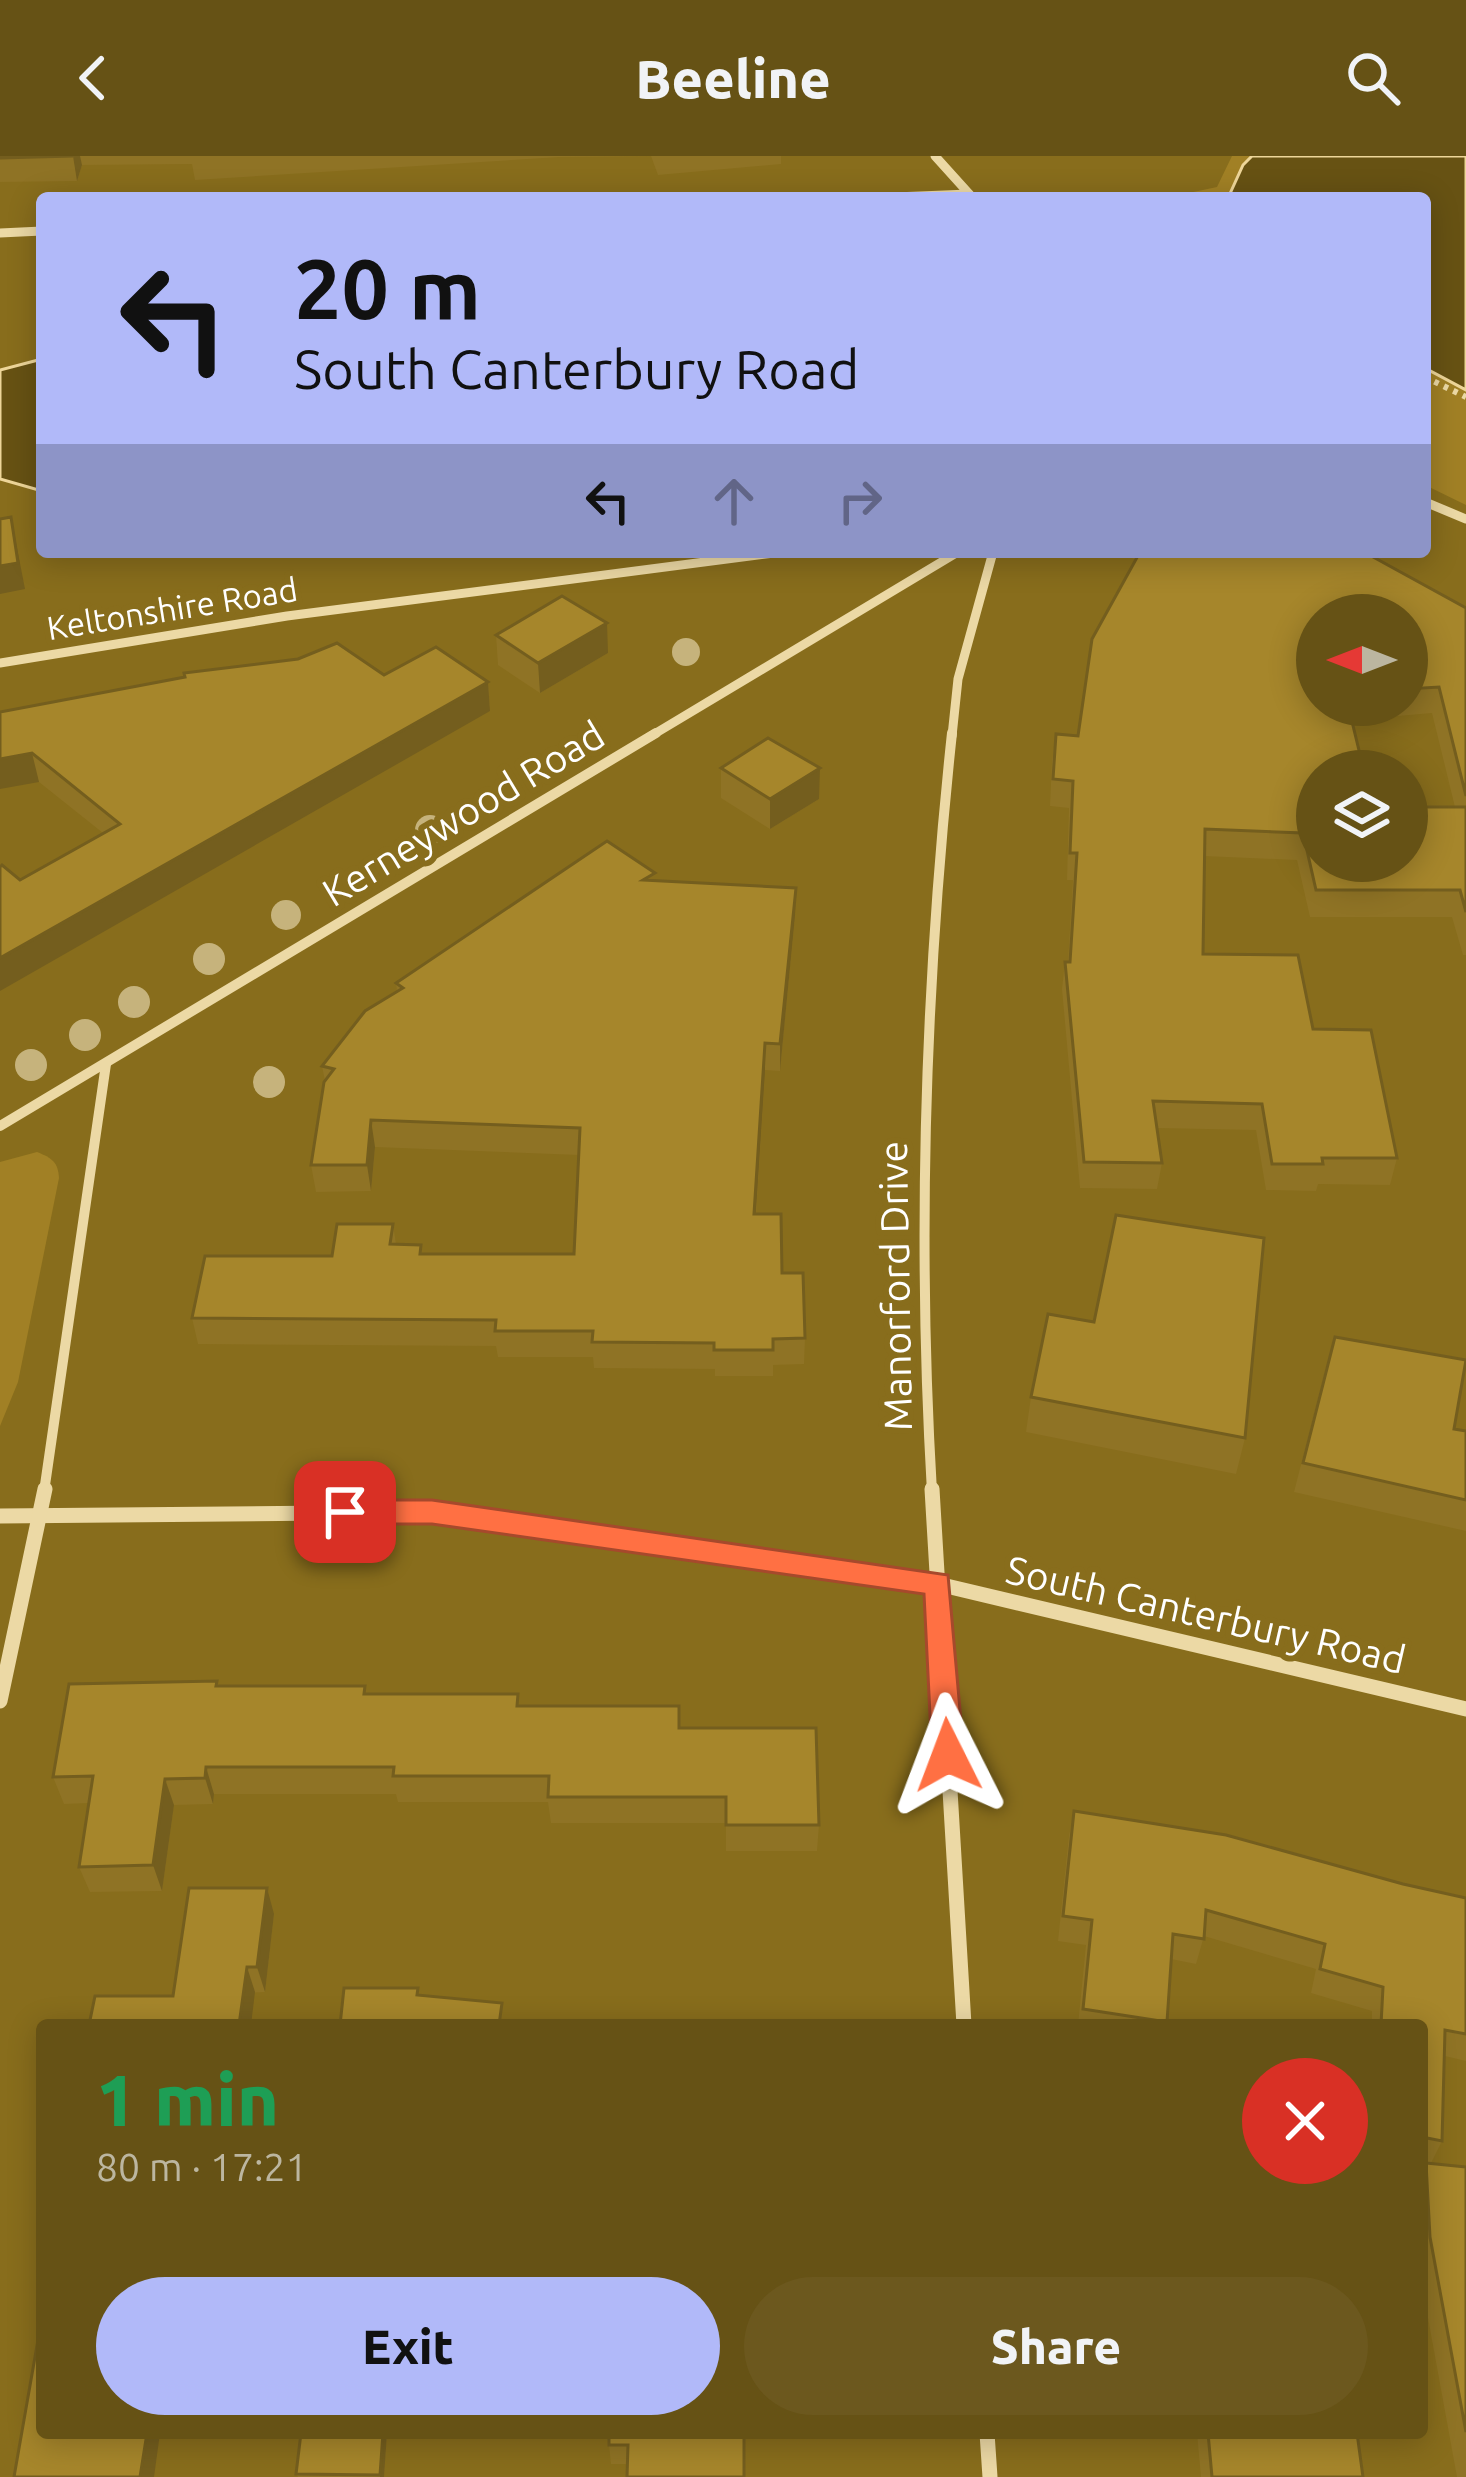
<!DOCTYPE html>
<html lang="en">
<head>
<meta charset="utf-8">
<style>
  :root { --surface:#665215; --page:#6c581e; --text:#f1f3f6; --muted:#bcb6a0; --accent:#b1b9f9 }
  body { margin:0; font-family:Ubuntu,sans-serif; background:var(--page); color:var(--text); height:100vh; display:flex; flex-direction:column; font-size:45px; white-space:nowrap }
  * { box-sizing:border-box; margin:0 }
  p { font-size:39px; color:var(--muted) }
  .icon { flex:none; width:66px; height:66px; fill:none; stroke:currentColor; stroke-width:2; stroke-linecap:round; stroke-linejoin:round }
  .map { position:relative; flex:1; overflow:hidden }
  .details { position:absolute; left:36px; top:1863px; width:1392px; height:420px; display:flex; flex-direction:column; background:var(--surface); border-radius:12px; box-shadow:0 6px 30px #0003 }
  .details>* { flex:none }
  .hud { position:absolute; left:36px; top:36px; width:1395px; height:366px; border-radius:12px; box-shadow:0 6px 30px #0003; background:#b1b9f9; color:#111; overflow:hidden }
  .needle { width:78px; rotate:270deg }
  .buttons { position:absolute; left:1296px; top:438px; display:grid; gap:24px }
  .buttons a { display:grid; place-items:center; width:132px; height:132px; border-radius:50%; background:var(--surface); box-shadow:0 6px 30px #0003; font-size:60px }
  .pin { position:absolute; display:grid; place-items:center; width:102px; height:102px; color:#fff; margin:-51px; border-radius:24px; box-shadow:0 6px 18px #0006 }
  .me { position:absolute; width:132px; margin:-66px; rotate:357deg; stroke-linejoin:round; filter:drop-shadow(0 0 9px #0008) }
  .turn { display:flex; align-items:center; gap:42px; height:252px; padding:0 60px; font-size:54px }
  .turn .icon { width:156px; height:156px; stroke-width:2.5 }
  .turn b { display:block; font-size:84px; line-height:102px }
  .lanes { display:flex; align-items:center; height:114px; padding:0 60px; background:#0003; justify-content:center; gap:60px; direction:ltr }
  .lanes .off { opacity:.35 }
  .round { display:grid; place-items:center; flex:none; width:126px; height:126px; border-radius:63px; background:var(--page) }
  .overview { display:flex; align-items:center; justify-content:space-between; height:204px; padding:0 60px }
  h1 { font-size:72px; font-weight:800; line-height:90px; color:#1e9e55 }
  .button { display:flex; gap:24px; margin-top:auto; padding:24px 60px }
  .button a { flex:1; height:138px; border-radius:72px; background:var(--accent); color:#111; font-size:48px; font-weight:800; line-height:138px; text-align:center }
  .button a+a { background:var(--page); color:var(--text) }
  header { display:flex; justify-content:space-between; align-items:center; height:156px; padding:0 60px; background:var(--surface); font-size:54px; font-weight:800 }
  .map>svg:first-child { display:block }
</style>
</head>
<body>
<header><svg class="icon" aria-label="back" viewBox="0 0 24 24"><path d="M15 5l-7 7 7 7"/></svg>Beeline<svg class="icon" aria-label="search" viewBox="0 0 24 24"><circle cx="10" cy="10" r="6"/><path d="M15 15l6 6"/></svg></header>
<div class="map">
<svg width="1466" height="2321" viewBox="0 0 1466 2321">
  <rect width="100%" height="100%" fill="#886d1c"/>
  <!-- green -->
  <g fill="#a18025">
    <path d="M1232,0H1466V349L1425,329V42H1165L1217,31Z"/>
    <path d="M37,996C52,1002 58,1006 59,1022L18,1226L0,1270V1006Z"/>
  </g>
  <!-- water -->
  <g fill="#675213" stroke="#eed699" stroke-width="3">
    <path d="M1252,0H1466V234L1425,212V42H1228L1243,9Z"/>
    <path d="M42,203V335L0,323V214Z"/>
  </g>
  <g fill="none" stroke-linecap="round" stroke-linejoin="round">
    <!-- path -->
    <path stroke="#ecd9a5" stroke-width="6" stroke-dasharray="4.5 6" stroke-linecap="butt" d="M1425,221L1466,241"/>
    <!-- minor-far2 -->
    <g stroke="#ecd9a5" stroke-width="9">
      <path d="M935,0L972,41"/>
      <path d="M870,42L969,38"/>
      <path d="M0,77L42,75"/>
      <path d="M1425,346L1466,363"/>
      <path d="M0,507L287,460L782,396"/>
      <path d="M651,580L958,396"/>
      <path d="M952,580L958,523L993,396"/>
    </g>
    <!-- minor-far1 -->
    <g stroke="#ecd9a5" stroke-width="10">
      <path d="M0,970L656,577"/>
      <path d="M44,1336L106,908"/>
      <path d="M932,1336C917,1082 925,829 952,577"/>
    </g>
    <!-- minor -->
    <g stroke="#ecd9a5" stroke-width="15">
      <path d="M932,1333L964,1869"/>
      <path d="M0,1360L432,1356L938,1428L1466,1553"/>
      <path d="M0,1545L45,1333"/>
      <path d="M987,2277L990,2321"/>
    </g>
  </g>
  <!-- trees -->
  <g fill="#c6b37c">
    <circle cx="686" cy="496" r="14"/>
    <circle cx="430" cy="674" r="15"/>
    <circle cx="286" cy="759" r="15"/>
    <circle cx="209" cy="803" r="16"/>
    <circle cx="134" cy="846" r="16"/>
    <circle cx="85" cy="879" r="16"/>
    <circle cx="31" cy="909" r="16"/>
    <circle cx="269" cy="926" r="16"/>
  </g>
  <!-- wall -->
  <g fill="#8f7325" fill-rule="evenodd">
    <path d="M0,0H651L560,1L195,24L192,8L82,9L77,25L0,26Z"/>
    <path d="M651,0H781V8L658,19Z"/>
    <path d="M1120,396H1364L1466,452V799H1463L1452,761H1310L1297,704L1204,700L1203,798L1313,873L1397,1002L1390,1029L1318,1028L1316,1035L1266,1034L1256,974L1157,972L1162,1007L1157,1033L1080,1032L1062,833L1065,806H1068L1073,724H1067L1069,652L1050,650L1052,605L1056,578L1078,580L1136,404ZM1407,459V549H1317ZM1432,557L1455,651L1317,705L1352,564Z"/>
    <path d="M496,479L608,497L540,537L498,509Z"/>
    <path d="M384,519L488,526L490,555L20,724L103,677L39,626L0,556Z"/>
    <path d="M721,612L819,643L770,673L721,642Z"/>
    <path d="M655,725L796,732L795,759L780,915L765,914L756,1058L782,1117L805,1182L804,1208L773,1209V1220H715V1213L594,1212L593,1201H498L496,1190L198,1188L192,1162L332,1100L393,1068L396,1088L421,1089L422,1098H574L579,999L375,991L371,1035L316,1036L311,1009L325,925L322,910L397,835L396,827Z"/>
    <path d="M1326,1211L1454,1273L1466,1275V1375L1294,1336Z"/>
    <path d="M1031,1241L1245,1282L1236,1318L1026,1276Z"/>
    <path d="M217,1525L219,1530L367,1538L519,1550H679L680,1572L819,1669L817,1695H726V1667H551L548,1646H398L396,1638H214L213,1648L174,1649L162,1735L90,1736L79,1711L89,1647L64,1648L53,1621Z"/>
    <path d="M1074,1655L1466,1742V1905L1445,1900L1442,1985L1431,2007L1466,2011V2321H1457L1422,2129V2014L1426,2007L1422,2006V1869H1372V1855L1311,1837L1316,1813L1204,1780L1196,1808L1171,1803L1166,1869H1078L1086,1789L1058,1785L1069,1680Z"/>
    <path d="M274,1758L265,1836L173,1840Z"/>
    <path d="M387,2277L384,2321H298L296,2318Z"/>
    <path d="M744,2277L628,2308H611L609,2289Z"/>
    <path d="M1197,2277H1357L1363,2321H1201Z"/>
  </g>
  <!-- shaded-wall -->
  <g fill="#745e1e">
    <path d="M73,0H80L82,9L77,25Z"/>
    <path d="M11,361L25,433L0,438V410Z"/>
    <path d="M607,467L608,497L540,537L538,507Z"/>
    <path d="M488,526L490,555L0,835V802Z"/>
    <path d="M32,597L39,626L0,633V603Z"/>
    <path d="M820,612L819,643L770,673V643Z"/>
    <path d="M796,732L795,759L780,915V888Z"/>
    <path d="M765,887V914L754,1084V1058Z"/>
    <path d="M371,964L375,991L371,1035L367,1009Z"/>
    <path d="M206,1611L214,1638L213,1648L205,1622Z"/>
    <path d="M165,1623L174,1649L162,1735L153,1709Z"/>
    <path d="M267,1732L274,1758L265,1836L257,1811Z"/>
    <path d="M247,1811L255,1836L251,1869H239Z"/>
    <path d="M147,2277H160L154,2321H140Z"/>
    <path d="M383,2277H387L384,2321H380Z"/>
  </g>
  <!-- building -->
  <g fill="#a6862b" stroke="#745e1e" stroke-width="3">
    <path d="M0,0H73L0,2Z"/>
    <path d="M11,361L18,407L0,410V363Z"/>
    <path d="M1140,396H1364L1466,452V640L1439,531L1407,533V459H1317V549H1348L1364,615H1317V705H1407V651H1466V756L1460,734H1316L1303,677L1205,673L1203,798L1298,799L1313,873L1371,874L1397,1002H1322L1323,1008H1272L1262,948L1153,945L1162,1007L1084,1006L1065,806H1070L1077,697H1070L1073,625L1053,623L1056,578L1078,580L1092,483Z"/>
    <path d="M562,440L607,467L538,507L496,479Z"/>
    <path d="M337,487L384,519L436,491L488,526L0,802V711L2,709L20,724L120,668L32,597L0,603V556L185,521L184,517L298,503Z"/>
    <path d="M768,582L820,612L770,643L721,612Z"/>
    <path d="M607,685L655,717L643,724L796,732L780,888L765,887L754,1058H781L782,1117H803L805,1182L773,1183V1194H714V1187L592,1186L593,1175H495L496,1164L192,1162L205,1100H332L337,1068H393L390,1088L421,1089L420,1098H574L580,972L371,964L367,1009H311L324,926L334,913L322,910L365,855L403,832L396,827Z"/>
    <path d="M1116,1059L1264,1082L1245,1282L1031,1241L1048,1158L1094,1166Z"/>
    <path d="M1335,1181L1466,1204L1454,1273L1466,1275V1344L1303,1307Z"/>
    <path d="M217,1525L216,1530H365L364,1538H518L517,1550H679V1572H816L819,1669H726V1641H548L549,1620H393L394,1611H206L205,1622L165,1623L153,1709L79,1711L93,1620L53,1621L69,1528Z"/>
    <path d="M1074,1655L1226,1679L1403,1728L1466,1742V1878L1445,1874L1442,1985L1422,1981V1869H1381L1383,1831L1320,1813L1325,1788L1206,1754L1204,1783L1173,1778L1167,1866L1083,1853L1092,1764L1063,1760Z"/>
    <path d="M189,1732H267L257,1811H247L239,1869H89L95,1840H173Z"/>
    <path d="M344,1832H418L417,1839L502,1847L499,1869H340Z"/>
    <rect x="664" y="1868" width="104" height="1"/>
    <path d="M1426,2007L1466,2011V2276L1430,2081Z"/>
    <path d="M42,2161V2277H147L140,2321H14Z"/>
    <path d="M301,2277H383L380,2319L296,2318Z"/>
    <path d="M609,2277H744V2321H627L628,2289H609Z"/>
    <path d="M1208,2277H1357L1363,2321H1212Z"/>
  </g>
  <!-- route -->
  <path fill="#ff7043" stroke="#a6492c" stroke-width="3" d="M345,1344H432L948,1419L964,1599L959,1609L948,1613L937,1609L932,1599L924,1438L432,1368H345L335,1365L330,1356L335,1348Z"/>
  <g text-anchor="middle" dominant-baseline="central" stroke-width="12" stroke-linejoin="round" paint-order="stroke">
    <!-- far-street labels -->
    <g font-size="33" fill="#fff" stroke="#886d1c">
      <text transform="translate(172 452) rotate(-9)">Keltonshire Road</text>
    </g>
    <!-- street labels -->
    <g font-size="39" fill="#fff" stroke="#886d1c">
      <text transform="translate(463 657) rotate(-31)">Kerneywood Road</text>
      <text transform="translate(895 1130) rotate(-91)">Manorford Drive</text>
      <text transform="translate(1206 1458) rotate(13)">South Canterbury Road</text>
    </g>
  </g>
</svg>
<div class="buttons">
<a><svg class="needle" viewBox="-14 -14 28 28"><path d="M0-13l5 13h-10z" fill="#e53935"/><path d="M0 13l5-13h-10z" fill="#bcb6a0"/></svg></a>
<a><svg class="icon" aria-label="layers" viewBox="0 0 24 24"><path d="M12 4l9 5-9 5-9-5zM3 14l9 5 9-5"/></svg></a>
</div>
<div class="pin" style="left:345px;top:1356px;background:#d93025"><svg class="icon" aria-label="arrive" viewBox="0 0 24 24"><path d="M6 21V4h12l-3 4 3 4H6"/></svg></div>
<svg class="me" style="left:948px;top:1599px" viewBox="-20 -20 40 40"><path d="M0-17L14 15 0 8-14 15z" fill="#ff7043" stroke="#fff" stroke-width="4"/></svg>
<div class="hud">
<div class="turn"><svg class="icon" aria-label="left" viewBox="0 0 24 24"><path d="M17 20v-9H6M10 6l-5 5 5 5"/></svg><div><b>20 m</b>South Canterbury Road</div></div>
<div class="lanes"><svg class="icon" aria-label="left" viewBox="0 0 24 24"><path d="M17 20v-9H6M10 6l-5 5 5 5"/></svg><svg class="icon off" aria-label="ahead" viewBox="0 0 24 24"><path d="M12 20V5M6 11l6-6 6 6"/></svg><svg class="icon off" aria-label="right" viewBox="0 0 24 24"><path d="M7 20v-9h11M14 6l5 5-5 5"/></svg></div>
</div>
<section class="details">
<div class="overview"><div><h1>1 min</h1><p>80 m · 17:21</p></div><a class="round" style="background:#d93025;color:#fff"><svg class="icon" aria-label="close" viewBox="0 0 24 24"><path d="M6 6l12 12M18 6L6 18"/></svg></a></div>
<div class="button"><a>Exit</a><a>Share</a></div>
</section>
</div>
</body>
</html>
